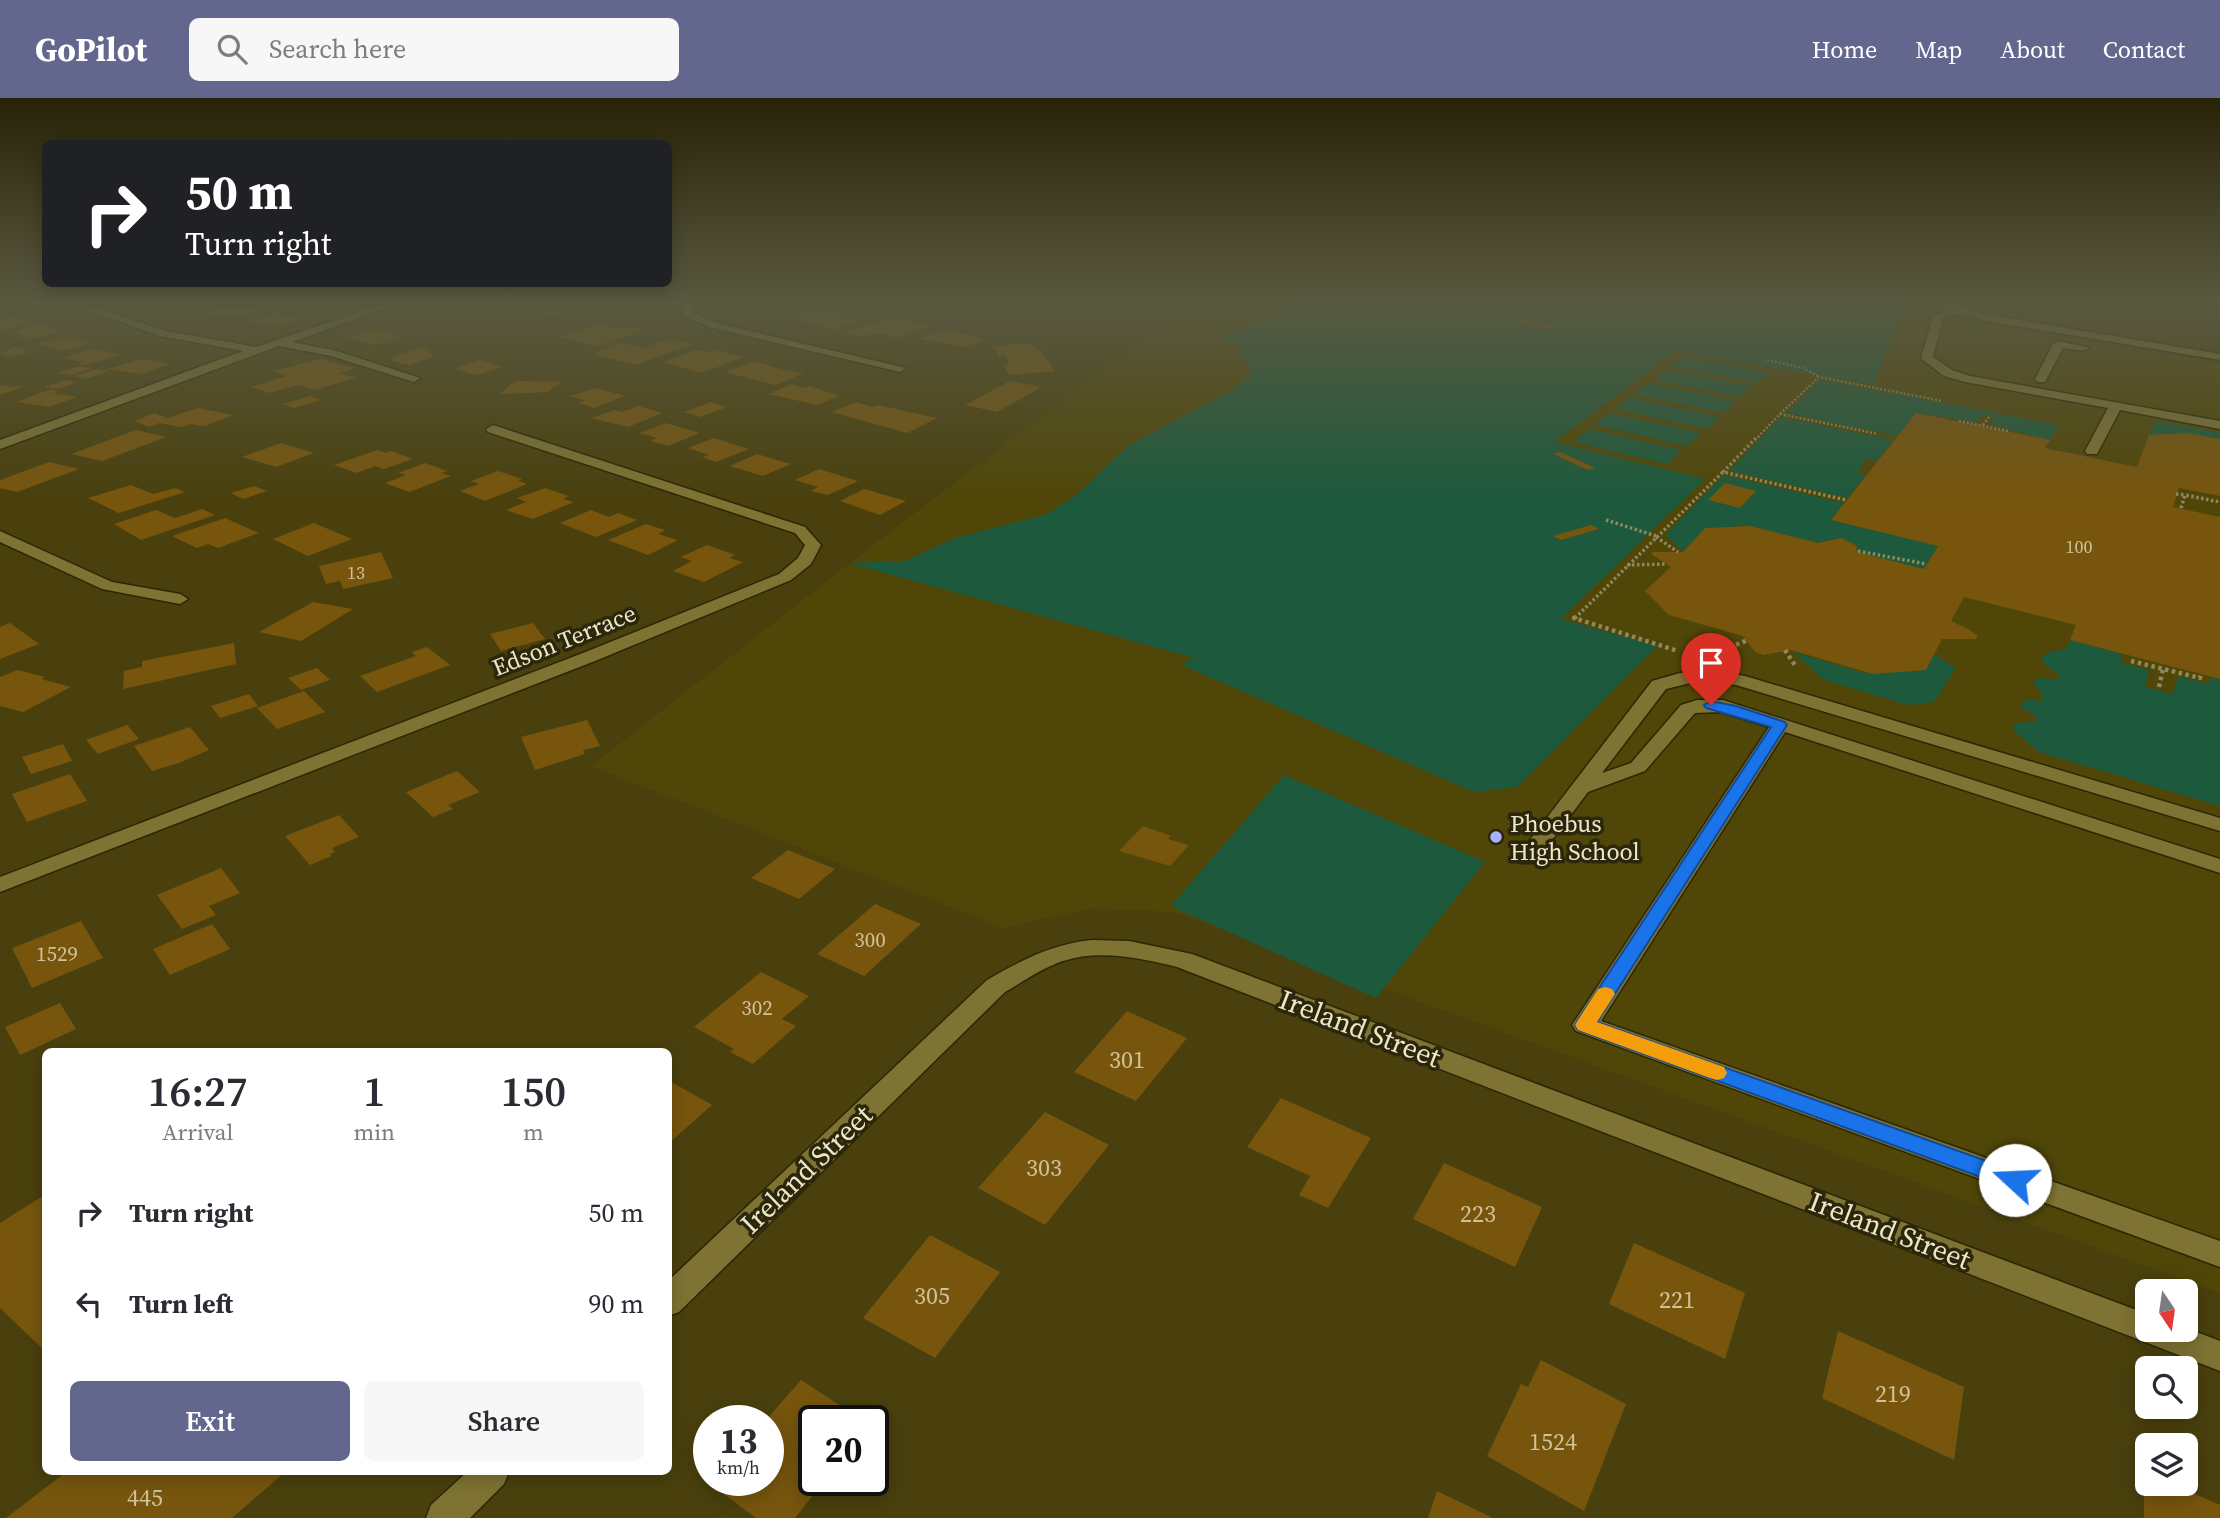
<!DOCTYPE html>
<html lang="en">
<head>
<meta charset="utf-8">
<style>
  :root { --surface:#fff; --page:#f7f7f7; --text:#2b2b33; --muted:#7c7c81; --accent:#64678d }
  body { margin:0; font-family:"Source Serif 4",serif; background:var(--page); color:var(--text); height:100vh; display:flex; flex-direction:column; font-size:26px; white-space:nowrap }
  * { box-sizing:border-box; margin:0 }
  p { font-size:23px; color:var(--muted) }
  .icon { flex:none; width:38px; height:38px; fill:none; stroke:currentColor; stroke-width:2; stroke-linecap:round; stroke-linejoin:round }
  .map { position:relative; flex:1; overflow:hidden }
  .side { position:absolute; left:42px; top:950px; width:630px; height:427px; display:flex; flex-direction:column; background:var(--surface); border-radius:10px; box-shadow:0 4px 18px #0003 }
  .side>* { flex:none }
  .banner { position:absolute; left:42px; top:42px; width:630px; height:147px; border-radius:10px; box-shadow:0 4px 18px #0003; background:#202124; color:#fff; overflow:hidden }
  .needle { width:46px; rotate:167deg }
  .tools { position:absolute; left:2135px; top:1181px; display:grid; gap:14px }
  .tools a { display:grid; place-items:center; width:63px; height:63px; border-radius:10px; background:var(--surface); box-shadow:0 4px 18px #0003; font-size:35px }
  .speed { position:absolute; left:693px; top:1307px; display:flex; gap:14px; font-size:35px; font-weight:700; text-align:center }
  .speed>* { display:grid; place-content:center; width:91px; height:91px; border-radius:50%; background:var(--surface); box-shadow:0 4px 18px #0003; line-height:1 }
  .speed small { font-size:18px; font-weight:400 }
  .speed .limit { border:4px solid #111; border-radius:10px; background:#fff; color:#111 }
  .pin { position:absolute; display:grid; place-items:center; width:60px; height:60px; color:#fff; margin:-72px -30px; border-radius:50% 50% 50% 0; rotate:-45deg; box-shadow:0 0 7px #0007 }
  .pin .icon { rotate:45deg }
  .me { position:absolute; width:77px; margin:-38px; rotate:290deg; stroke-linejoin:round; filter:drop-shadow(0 0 5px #0008) }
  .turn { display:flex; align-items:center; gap:24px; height:147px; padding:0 28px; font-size:32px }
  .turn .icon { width:91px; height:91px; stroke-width:2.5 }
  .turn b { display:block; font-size:49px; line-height:60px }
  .eta { display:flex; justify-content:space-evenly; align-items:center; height:119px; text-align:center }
  .eta b { font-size:42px; font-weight:600; line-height:49px }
  .action { display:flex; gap:14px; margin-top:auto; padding:14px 28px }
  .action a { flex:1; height:80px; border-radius:10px; background:var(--accent); color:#fff; font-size:28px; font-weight:600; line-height:80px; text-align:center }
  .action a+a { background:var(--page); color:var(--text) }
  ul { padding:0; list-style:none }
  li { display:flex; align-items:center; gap:21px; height:91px; padding:0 28px }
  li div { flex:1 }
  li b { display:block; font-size:26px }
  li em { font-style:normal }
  header { display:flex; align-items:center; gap:42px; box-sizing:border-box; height:98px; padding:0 35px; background:var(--accent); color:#fff }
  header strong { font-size:33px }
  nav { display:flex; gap:38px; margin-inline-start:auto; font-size:24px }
  .search { width:490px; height:63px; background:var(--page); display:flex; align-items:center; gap:18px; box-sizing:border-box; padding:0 24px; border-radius:10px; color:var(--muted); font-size:26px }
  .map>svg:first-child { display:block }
</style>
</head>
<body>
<header>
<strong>GoPilot</strong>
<div class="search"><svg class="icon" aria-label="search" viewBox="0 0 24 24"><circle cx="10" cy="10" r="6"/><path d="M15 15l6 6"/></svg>Search here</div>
<nav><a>Home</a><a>Map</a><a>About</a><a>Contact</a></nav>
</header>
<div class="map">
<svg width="2220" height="1420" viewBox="0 0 2220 1420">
  <rect width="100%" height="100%" fill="#49400d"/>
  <!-- built -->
  <path fill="#4f4608" d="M1195,202H1893L1923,207L1958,220L1990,227L2220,266V1195L1174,814L1091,810L1004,830L591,668L882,440Z"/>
  <!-- green -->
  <g fill="#1d593d">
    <path d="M1304,202H1893L1905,204L1874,287L1675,253L1554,344L1705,381L1561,521L1657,548L1517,689L1474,694L1182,567L1196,557L1191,559L848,465L905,463L955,440L1047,416L1075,398L1128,348L1234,291L1252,276L1239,255L1243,251L1221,241Z"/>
    <path d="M1684,258L1768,274L1756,285L1671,268Z"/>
    <path d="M1666,271L1752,288L1740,299L1653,282Z"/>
    <path d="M1820,281L2059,327L2050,342L1991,327L1995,320L1982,317L1976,324L1916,315L1897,338L1787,315Z"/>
    <path d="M1649,285L1736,303L1723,315L1634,296Z"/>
    <path d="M1630,299L1720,319L1706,331L1615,311Z"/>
    <path d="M1610,315L1701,335L1687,348L1594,327Z"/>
    <path d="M1781,319L1893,342L1877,363L1866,361L1857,375L1866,377L1848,400L1729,373Z"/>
    <path d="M2156,323L2220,335V341L2186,335L2149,337Z"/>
    <path d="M1589,331L1682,352L1667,366L1573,344Z"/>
    <path d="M1724,377L1844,405L1831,422L1938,448L1924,471L1861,455L1856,451L1857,448L1841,440L1818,445L1750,428L1705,430L1683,454L1665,437Z"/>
    <path d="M2070,542L2122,556L2120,564L2149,572L2145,589L2172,596L2179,578L2208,586L2210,579L2220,581V708L2039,654L2013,632L2016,625L2035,624V617L2020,609L2026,601L2042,603V595L2033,585L2039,580L2057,581L2059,576L2046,568L2041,559L2051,553L2065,552Z"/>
    <path d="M1793,554L1868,576L1933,556L1956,570L1934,604L1908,607L1824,582Z"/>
    <path d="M1284,677L1485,764L1376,900L1171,808Z"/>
  </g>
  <!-- building -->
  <g fill="#77550d">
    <path d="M188,202H209L223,204L192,212L173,205Z"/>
    <path d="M538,202H569L564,204L569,205L565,206L577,210L555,219L541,217L555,212L520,209Z"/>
    <path d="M745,202H806L813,203L787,212Z"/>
    <path d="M1113,202H1150L1131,211L1104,206Z"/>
    <path d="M230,208L248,212H260L233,220L207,215Z"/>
    <path d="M817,210L848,217L843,219L859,222L833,232L790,220Z"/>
    <path d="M278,215L301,221L277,229L249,224Z"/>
    <path d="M13,218L31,225L0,232V221Z"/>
    <path d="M891,219L929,228L897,240L880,235L862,238L844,234Z"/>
    <path d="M1521,221L1560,229L1554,232L1515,224Z"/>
    <path d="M44,226L62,233L24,242L19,240L26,238L12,233Z"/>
    <path d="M600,226L615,231L626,228L645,232L596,248L558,239Z"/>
    <path d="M376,231L403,239L374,247L348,239Z"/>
    <path d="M942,232L969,237L985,241L967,249L921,241Z"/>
    <path d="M73,238L91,245L62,253L37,246Z"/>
    <path d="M671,241L693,246L635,267L592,256L622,245L642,250Z"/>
    <path d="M1031,245L1037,253H1041L1055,273L1009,277L1003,267L1010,266L1005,258L999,259L992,248Z"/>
    <path d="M15,249L29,254L10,259L0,255Z"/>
    <path d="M422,250L433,252L427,254L435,258L410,267L389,262L395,260L390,259Z"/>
    <path d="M92,251L121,257L85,267L78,266L83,264L63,260Z"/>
    <path d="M697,252L710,254L716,252L744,259L702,275L664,264Z"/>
    <path d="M141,261L170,266L141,276L108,271Z"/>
    <path d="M320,261L355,270L340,275L356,280L314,292L299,287L269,295L251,289L287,278L274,273Z"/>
    <path d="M481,262L503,269L476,277L454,271Z"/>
    <path d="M754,263L788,273L804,275L775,287L725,274Z"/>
    <path d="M79,268L92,270L71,277L57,275Z"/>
    <path d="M96,271L109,273L87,281L74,278Z"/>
    <path d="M65,282L78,284L57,291L44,289Z"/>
    <path d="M515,283L560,284L548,294L500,296Z"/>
    <path d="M1010,283L1042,289L997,314L965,307Z"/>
    <path d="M792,286L805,290L809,288L840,298L817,307L769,296Z"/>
    <path d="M0,287L12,289L26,288L0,297Z"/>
    <path d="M594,290L625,298L594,310L579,305L586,303L570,298Z"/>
    <path d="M51,291L59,293L53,295L77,299L49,309L16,304Z"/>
    <path d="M310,298L321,302L294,310L283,306Z"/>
    <path d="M711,304L727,309L700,319L684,314Z"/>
    <path d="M856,304L873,309L878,307L937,320L907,335L832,314Z"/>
    <path d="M638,308L663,315L628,329L591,320L614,312L622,314Z"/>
    <path d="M198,310L234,317L204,328L190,326L181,329L159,325L149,329L134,323L155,315L167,320Z"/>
    <path d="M1916,315L2050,342L2045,350L2137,369L2149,337L2186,335L2220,341V398L2179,390L2173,409L2220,419V581L2070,542L2076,527L1964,499L1951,523L1968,531L1978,538L1976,541H1942L1926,572L1873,576L1791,552L1764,557L1755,554L1743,538L1669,517L1645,493L1671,469L1651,456L1653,454H1683L1705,430L1750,428L1818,445L1841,440L1857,448L1856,451L1861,455L1924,471L1938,448L1831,422Z"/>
    <path d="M666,325L700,335L668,348L651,343L657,340L640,335Z"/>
    <path d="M136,332L166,339L102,363L71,356Z"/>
    <path d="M714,340L749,351L716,364L702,359L709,357L688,350Z"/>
    <path d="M281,345L314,355L276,369L242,359Z"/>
    <path d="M377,352L386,355L391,353L413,361L384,371L375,368L357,375L334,367Z"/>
    <path d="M1560,354L1595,370L1588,372L1553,356Z"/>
    <path d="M757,356L791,366L763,378L730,368Z"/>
    <path d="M49,364L79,371L17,394L0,390V382Z"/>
    <path d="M425,365L447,373L441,375L451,378L409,394L385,385L406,377L398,375Z"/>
    <path d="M819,371L858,383L828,397L811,393L818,389L795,382Z"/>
    <path d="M498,373L522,381L518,383L527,386L485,403L460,393L479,386L471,383Z"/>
    <path d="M1725,385L1756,393L1740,410L1708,402Z"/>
    <path d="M131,387L153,396L175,390L185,394L119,415L88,400Z"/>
    <path d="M254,388L267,393L243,401L231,395Z"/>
    <path d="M545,390L569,398L563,401L574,404L533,421L506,412L526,404L517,400Z"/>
    <path d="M864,391L906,403L880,417L840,403Z"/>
    <path d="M202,411L215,417L141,442L114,426L156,412L175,420Z"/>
    <path d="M591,412L609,419L618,415L637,422L596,439L560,425Z"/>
    <path d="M225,420L259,435L218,450L208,446L197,450L172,438Z"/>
    <path d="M314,425L352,441L308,458L273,441Z"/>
    <path d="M646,426L665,432L658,436L678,442L648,457L608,442Z"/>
    <path d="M1591,427L1599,431L1561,442L1553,438Z"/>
    <path d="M707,447L735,457L729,460L743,464L704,484L673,473L692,463L681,459Z"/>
    <path d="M381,454L393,480L343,491L340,483L326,486L319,468Z"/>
    <path d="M313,504L353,511L301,543L259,534Z"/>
    <path d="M10,525L39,546L0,561V529Z"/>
    <path d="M533,525L545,541L501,553L490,536Z"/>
    <path d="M234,545L236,566L123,591L124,573L142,569V563Z"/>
    <path d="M427,549L450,567L377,594L360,578L416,558L412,554Z"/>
    <path d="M317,570L330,582L301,592L288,580Z"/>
    <path d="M18,572L45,579L41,581L71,589L23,614L0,608V579Z"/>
    <path d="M304,593L325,614L277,631L257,610Z"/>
    <path d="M249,596L258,608L220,620L211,608Z"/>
    <path d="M587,622L600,648L583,652L585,656L535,672L521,639Z"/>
    <path d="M127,627L139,641L98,656L86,642Z"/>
    <path d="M190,629L209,652L179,665L152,673L134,648Z"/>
    <path d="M63,646L72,663L31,676L22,659Z"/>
    <path d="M457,673L480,694L448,707L453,711L433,719L406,694Z"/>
    <path d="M70,676L87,703L27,724L12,696Z"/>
    <path d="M339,717L359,739L332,750L335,754L330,756L331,758L310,767L285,738Z"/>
    <path d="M1143,728L1171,738L1168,741L1189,747L1170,768L1119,753Z"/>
    <path d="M788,752L835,771L799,801L751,780Z"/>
    <path d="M221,770L240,795L209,808L216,817L182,831L157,797Z"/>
    <path d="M875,806L921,826L864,878L817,856Z"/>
    <path d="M81,823L103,860L32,890L12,850Z"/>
    <path d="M212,826L230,851L170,877L153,851Z"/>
    <path d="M761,874L809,898L782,921L796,928L753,966L730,954L734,951L694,929Z"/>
    <path d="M60,905L76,931L20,957L5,929Z"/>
    <path d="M1127,913L1187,940L1136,1003L1074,974Z"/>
    <path d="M668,982L712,1007L668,1046Z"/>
    <path d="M1281,1000L1371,1040L1328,1110L1299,1097L1310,1078L1247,1049Z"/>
    <path d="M1045,1014L1109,1047L1045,1127L978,1090Z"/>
    <path d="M1444,1065L1542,1109L1515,1169L1413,1121Z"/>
    <path d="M46,1096V1254L0,1210V1125Z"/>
    <path d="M930,1137L1000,1174L935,1260L863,1220Z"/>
    <path d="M1634,1145L1745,1195L1725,1261L1609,1206Z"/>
    <path d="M1838,1233L1964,1289L1954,1362L1822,1300Z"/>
    <path d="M1541,1262L1626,1306L1584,1413L1487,1358L1521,1286L1528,1289Z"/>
    <path d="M801,1282L864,1323H814V1382H825L795,1420H756L710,1386L713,1382H768V1323H765Z"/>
    <path d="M66,1374H285L232,1420H6Z"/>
    <path d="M2144,1374L2147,1375V1386H2172L2220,1407V1420H2144Z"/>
    <path d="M1437,1393L1493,1420H1428Z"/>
  </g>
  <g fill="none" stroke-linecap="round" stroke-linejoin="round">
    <!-- minor casing -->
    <g stroke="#2d2704" stroke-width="3">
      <g id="minor">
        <path d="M60,202H74L166,233L256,249L395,202H409L292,244L337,253L420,280L414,284L331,258L279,248L0,351V342L243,253L160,238Z"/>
        <path d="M680,202H690L694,215L720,226L906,270L900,274L713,230L685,219Z"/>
        <path d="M1947,203L1983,216L2220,256V262L1981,222L1961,215L1943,220L1933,259L1952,272L1970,278L2220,323V331L2120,312L2097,356H2087L2085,353L2108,310L1965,284L1944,278L1923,262L1921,260L1933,218L1951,211L1942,206Z"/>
        <path d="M2059,243L2089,250L2083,253L2063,250L2045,284H2037L2035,281L2053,246Z"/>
        <path d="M493,327L805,429L821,447L811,466L791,482L595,563L0,794V779L583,555L779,476L798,460L805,447L795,435L488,334L486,331Z"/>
        <path d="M0,433L112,484L180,496L188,501L180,506L102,491L0,444Z"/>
        <path d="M1708,572L1745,578L2220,720V733L1736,587L1699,583L1666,591L1602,675L1631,665L1681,607L1697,602H1723L2220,761V775L1785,634L1601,923L2220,1143V1169L1576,933L1572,927L1576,921L1769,629L1721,614L1695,615L1645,673L1588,694L1535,765H1519L1516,760L1652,583L1680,575Z"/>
        <path d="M1092,842L1129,843L1192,856L2147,1216V1232L2186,1230L2220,1243V1273L1177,869C1141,860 1099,851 1063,863C1042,870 1024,883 1005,894L679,1214L668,1218V1183L987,882C1022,862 1052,846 1092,842Z"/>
        <path d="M467,1374H509L504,1386L470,1420H426L431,1407Z"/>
      </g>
    </g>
    <!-- path-far2 -->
    <g stroke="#8f875d" stroke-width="2.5" stroke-dasharray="2 2" stroke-linecap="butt">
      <path d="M1767,262L1803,270L1819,279"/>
      <path d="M1780,316L1819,279L1942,303"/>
      <path d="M1959,323L2008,333"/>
      <path d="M1983,327L1989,319"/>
      <path d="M1755,342L1780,316L1878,336"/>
    </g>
    <!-- path-far1 -->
    <g stroke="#8f875d" stroke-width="3.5" stroke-dasharray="2.5 2.5" stroke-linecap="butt">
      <path d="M1756,340L1723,374L1846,402"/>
      <path d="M2176,396L2185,397"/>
      <path d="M2181,410L2185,397L2220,404"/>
      <path d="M1606,422L1656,438"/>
      <path d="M1656,439L1678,454"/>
      <path d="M1858,453L1926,466"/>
      <path d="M1627,467L1667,466"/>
      <path d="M1575,520L1723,374"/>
    </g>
    <!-- path -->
    <g stroke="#8f875d" stroke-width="4.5" stroke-dasharray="3.5 3.5" stroke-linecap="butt">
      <path d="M1576,519L1574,520L1678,553"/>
      <path d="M1723,552L1748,542"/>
      <path d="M1785,552L1796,569"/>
      <path d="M2131,563L2200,580L2201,576"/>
      <path d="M2159,589L2163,571"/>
    </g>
    <!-- minor -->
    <use href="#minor" fill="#7e7333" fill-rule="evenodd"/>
  </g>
  <!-- sky -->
  <linearGradient id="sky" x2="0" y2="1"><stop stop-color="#282307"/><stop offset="0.51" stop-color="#595940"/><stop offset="1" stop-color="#595940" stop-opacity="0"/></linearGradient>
  <rect width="2220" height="400" fill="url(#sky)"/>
  <!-- route -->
  <path fill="#1a73e8" stroke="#114b97" stroke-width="2" d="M1711,603L1736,608L1785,624L1787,627L1597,924L2023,1076L2026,1082L2023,1089L2015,1091L2008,1089L1578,932L1575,927L1578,922L1771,629L1706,610L1704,607Z"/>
  <!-- slow -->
  <path fill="#f59e0b" d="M1605,889L1612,891L1615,896L1597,924L1724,969L1727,975L1724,980L1717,982L1710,980L1578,932L1575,927L1578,922L1598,891Z"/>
  <!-- markers -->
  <circle fill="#a9b0fc" stroke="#2c270c" stroke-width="2.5" cx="1496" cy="739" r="7"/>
  <g text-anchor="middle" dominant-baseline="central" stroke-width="7" stroke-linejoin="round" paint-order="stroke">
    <!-- far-number labels -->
    <g font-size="18" fill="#cfc298">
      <text x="2079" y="448">100</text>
      <text x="356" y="474">13</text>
    </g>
    <!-- number labels -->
    <g font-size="21" fill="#cfc298">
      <text x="870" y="841">300</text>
      <text x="57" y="855">1529</text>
      <text x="757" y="909">302</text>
    </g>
    <!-- street labels -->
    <g font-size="24" fill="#ece7c7" stroke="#2c270c">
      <text transform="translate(564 542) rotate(-22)">Edson Terrace</text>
    </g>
    <!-- poi labels -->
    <g font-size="24" fill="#ece7c7" stroke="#2c270c" text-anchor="start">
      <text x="1510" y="725">Phoebus<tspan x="1510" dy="28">High School</tspan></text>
    </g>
    <!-- near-number labels -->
    <g font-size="24" fill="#cfc298">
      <text x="1127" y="961">301</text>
      <text x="1044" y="1069">303</text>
      <text x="1478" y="1115">223</text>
      <text x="932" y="1197">305</text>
      <text x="1677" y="1201">221</text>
      <text x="1893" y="1295">219</text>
      <text x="1553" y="1343">1524</text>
      <text x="145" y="1399">445</text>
    </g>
    <!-- near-street labels -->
    <g font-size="28" fill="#ece7c7" stroke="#2c270c">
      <text transform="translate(1360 930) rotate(21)">Ireland Street</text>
      <text transform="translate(806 1071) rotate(-44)">Ireland Street</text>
      <text transform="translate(1890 1132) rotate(21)">Ireland Street</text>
    </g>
  </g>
</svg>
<div class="tools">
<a><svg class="needle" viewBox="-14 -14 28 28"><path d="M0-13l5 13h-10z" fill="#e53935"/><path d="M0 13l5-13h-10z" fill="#7c7c81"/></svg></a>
<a><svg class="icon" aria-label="search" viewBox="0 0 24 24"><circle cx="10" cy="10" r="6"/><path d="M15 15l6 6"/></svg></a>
<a><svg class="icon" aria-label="layers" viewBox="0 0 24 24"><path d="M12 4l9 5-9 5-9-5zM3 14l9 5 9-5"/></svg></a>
</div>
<div class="speed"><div>13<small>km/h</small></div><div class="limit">20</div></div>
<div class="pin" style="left:1711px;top:607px;background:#d93025"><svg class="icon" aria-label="arrive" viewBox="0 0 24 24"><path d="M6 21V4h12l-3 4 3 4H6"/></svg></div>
<svg class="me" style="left:2015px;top:1082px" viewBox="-20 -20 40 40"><circle r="19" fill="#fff"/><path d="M0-13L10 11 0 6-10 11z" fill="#1a73e8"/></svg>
<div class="banner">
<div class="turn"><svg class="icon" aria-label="right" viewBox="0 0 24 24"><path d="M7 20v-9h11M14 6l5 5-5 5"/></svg><div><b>50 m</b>Turn right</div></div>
</div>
<section class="side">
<div class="eta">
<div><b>16:27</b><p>Arrival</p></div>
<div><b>1</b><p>min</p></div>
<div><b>150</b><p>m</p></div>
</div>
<ul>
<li><svg class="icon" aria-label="right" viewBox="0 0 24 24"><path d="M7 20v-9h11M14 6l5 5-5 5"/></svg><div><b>Turn right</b></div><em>50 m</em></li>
<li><svg class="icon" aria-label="left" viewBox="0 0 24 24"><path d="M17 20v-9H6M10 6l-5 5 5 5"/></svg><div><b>Turn left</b></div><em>90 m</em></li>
</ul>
<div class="action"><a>Exit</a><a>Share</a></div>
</section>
</div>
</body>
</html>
